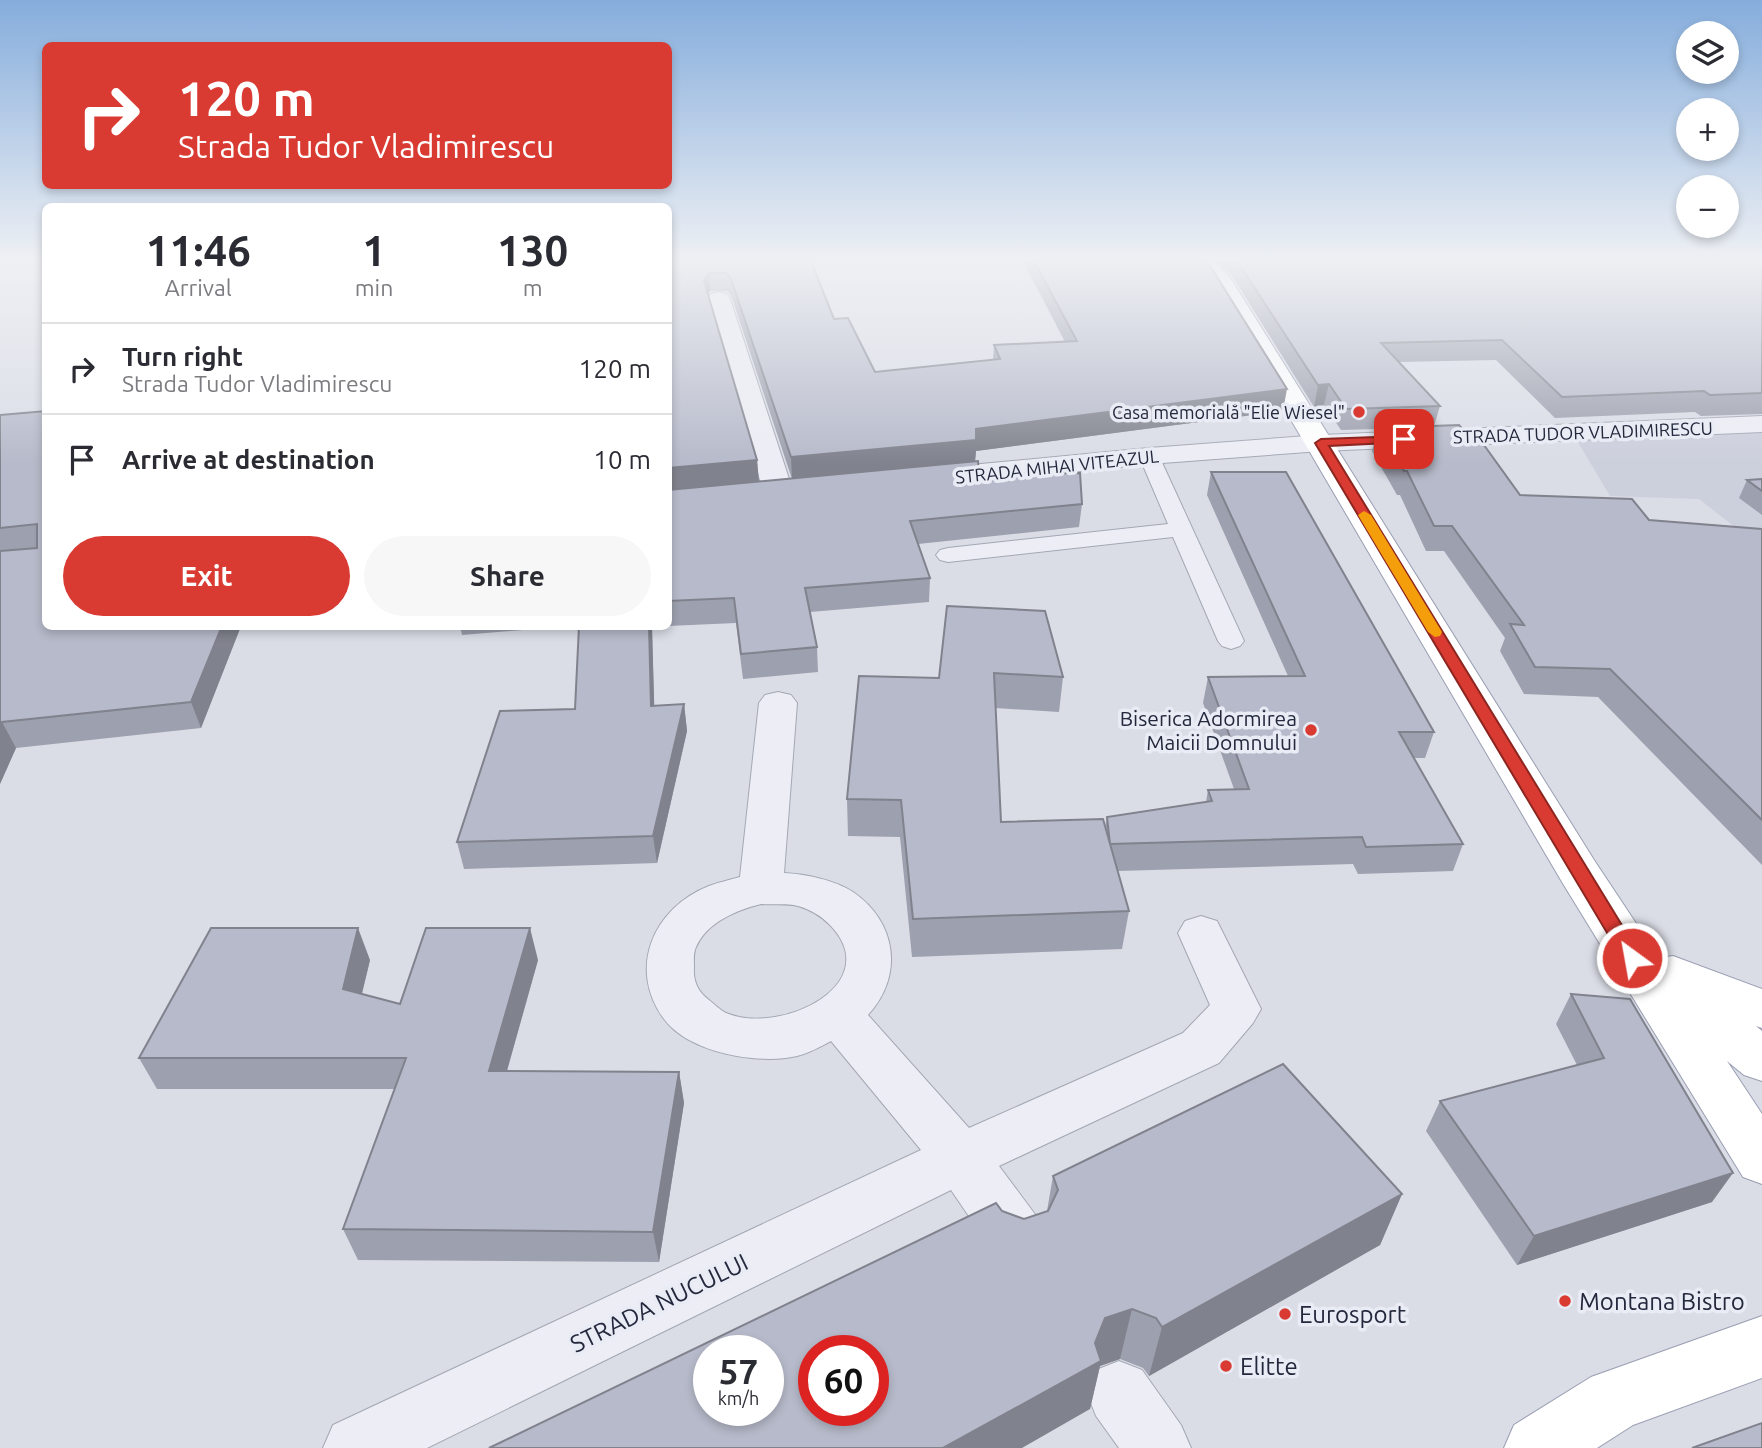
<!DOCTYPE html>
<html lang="en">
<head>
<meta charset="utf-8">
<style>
  :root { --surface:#fff; --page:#f7f7f7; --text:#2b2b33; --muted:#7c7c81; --line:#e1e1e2; --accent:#d93a32 }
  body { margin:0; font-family:Ubuntu,sans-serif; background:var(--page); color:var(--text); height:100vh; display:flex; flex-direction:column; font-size:26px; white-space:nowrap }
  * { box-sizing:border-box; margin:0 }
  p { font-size:23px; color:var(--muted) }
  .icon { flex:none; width:38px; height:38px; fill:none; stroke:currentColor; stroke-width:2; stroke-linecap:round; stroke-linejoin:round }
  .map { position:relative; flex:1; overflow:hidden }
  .details { position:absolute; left:42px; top:203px; width:630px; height:427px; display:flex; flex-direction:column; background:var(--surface); border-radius:10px; box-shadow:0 4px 10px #0003 }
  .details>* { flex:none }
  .banner { position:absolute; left:42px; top:42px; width:630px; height:147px; border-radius:10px; box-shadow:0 4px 10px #0003; background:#d93a32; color:#fff; overflow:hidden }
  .controls { position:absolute; left:1676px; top:21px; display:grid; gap:14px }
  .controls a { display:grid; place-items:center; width:63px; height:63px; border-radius:50%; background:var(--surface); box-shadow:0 4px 10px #0003; font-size:35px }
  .speed { position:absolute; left:693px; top:1335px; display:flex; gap:14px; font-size:35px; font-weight:700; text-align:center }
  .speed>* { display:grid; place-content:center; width:91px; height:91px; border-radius:50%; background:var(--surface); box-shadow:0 4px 10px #0003; line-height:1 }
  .speed small { font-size:18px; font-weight:400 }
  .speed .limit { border:10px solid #d22; background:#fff; color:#111 }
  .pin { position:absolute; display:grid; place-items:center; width:60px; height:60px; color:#fff; margin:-30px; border-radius:14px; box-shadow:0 4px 10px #0006 }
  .me { position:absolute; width:77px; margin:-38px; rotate:328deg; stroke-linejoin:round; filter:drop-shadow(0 0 5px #0008) }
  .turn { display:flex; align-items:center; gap:24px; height:147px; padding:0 21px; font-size:32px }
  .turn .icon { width:91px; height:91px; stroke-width:2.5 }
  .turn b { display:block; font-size:49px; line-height:60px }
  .eta { display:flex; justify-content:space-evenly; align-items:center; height:119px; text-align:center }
  .eta b { font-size:42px; font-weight:700; line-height:49px }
  .action { display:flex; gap:14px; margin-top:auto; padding:14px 21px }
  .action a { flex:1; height:80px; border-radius:42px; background:var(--accent); color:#fff; font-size:28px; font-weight:700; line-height:80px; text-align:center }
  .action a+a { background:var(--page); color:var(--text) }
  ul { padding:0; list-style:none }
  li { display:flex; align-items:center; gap:21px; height:91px; padding:0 21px; border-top:2px solid var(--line) }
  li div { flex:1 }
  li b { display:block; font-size:26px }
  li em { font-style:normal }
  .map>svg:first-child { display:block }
</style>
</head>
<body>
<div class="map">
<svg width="1762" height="1448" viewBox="0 0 1762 1448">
  <rect width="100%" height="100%" fill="#dadde6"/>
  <!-- built -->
  <path fill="#cccfdc" d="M1762,433V548L1699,499L1610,496L1575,437Z"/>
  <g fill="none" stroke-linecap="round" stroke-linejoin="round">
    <!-- service casing -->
    <g stroke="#a3a7b3" stroke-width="2">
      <path id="service" d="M1149,450L1156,452L1159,456L1244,641L1240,646L1231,649L1222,646L1218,641L1173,537L948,562L940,560L936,555L940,550L948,548L1168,524L1139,456L1142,452Z"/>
    </g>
    <!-- minor casing -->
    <g stroke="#a3a7b3" stroke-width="2">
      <g id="minor">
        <path d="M719,292L727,294L730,299L794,494L790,500L779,503L768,500L764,494L708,299L711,294Z"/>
        <path d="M1762,416V432L1321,451L1149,464L928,487L918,484L913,478L918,472L928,469L1149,448L1321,435Z"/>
        <path d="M778,692L791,695L797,703L784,873C805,874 835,880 853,892C897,922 904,976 868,1015L969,1128L1183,1033L1210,1005L1178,933L1185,921L1201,916L1217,921L1261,1009L1253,1023L1219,1063L999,1166L1040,1221L1048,1240L1040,1259L1019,1267L998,1259L951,1190L427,1448H323L333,1425L921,1150L831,1041C820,1047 809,1053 797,1056C758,1065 689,1053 664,1019C627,969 653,908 709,886C719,882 730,880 740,877L759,703L765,695ZM761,904C773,905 787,903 798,906C812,910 821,916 830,925C887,984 781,1036 726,1013C720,1010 714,1004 709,1000C698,992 693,981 694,968C694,962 693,953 696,947C707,922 737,910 761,904Z"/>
        <path d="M1119,1361L1142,1370L1181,1425L1191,1448H1119L1096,1416L1087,1393L1096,1370Z"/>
      </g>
    </g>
    <!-- primary casing -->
    <g stroke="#999eb3" stroke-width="2">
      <g id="primary">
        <path d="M1191,261H1213L1229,276L1594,860L1659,958L1673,956L1762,989V1028L1756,1026L1762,1031V1081L1744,1075L1727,1061L1762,1114V1184L1743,1177L1562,882L1209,280Z"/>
        <path d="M1762,1316V1378L1633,1425L1597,1448H1504L1514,1425L1591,1377Z"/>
      </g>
    </g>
    <!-- service -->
    <use href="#service" fill="#edeef5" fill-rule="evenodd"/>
    <!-- minor -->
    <use href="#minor" fill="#edeef5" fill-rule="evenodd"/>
    <!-- primary -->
    <use href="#primary" fill="#fff" fill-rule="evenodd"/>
  </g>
  <!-- wall -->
  <g fill="#9da0ae" fill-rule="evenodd">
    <path d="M668,261H811L834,319L875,372L993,360L994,345L1065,342L1023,261H1207L1283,411L976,451L975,461L979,474L1082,504L1079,527L918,544L930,578L929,602L810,612L817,647L818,672L743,679L736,623L668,626ZM710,291H728L732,298L792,479L759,482L757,460L708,295Z"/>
    <path d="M1216,261H1762V414L1701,416L1695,412L1555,418L1496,360L1399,362L1440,406L1434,426L1520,495L1649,520L1762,529V865L1598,697L1524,694L1500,651L1505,638L1444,551H1426L1400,495H1397L1372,451L1378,429L1341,430L1324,405L1314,407L1231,274Z"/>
    <path d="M0,415L241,626L201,728L16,748L0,784Z"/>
    <path d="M1211,472L1434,732L1425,758H1414L1463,844L1453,871L1358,874L1353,864L1118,871L1129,911L1122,949L912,957L900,837L848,836L847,799L939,678L947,606L1063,677L1059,712L995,708L1001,822L1105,827L1107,817L1206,802L1208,790L1234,789L1203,703L1208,677L1288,676L1207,495Z"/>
    <path d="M1762,479V515L1739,498L1747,480Z"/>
    <path d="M460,626H571L462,635Z"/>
    <path d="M579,626H658L652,627L654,706L684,704L687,731L657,863L464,869L457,842L575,709Z"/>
    <path d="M370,960L362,994L400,1004L538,960L507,1071L679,1072L684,1103L659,1262L358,1260L343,1229L395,1089H157L139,1058Z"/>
    <path d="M1571,994L1712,1202L1517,1265L1426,1131L1440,1101L1577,1065L1556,1024Z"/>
    <path d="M1053,1176L1402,1194L1380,1245L1149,1376L1143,1368L1120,1359L1100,1366L1090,1409L1002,1211L1024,1219L1047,1211Z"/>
  </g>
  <!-- shaded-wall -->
  <g fill="#80828d">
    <path d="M709,273L710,291L705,300L704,281Z"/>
    <path d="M1329,384L1324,405L1314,407L1318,385Z"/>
    <path d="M1287,389L1283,411L976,451L975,462L792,479L791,457L976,429Z"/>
    <path d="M757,460L759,483L668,491V468Z"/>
    <path d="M222,626H241L201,728L191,702Z"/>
    <path d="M649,626L652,627L655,732L651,706Z"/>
    <path d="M684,704L687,731L657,863L653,836Z"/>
    <path d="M2,722L16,748L0,784V726Z"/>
    <path d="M358,928L370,960L355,1021L343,989Z"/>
    <path d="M530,928L538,960L498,1102L489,1071Z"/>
    <path d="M679,1072L684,1103L659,1262L653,1232Z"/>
    <path d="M1733,1173L1712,1202L1517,1265L1534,1236Z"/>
    <path d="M1402,1194L1380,1245L1149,1376L1162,1327Z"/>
    <path d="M1132,1309L1120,1359L1100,1366L1090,1409L1022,1448H943L1095,1343L1105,1318Z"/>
  </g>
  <!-- building -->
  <g fill="#b7baca" stroke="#80828d" stroke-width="2" fill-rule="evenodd">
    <path d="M668,261H811L834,319L848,318L875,372L1000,359L994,345L1077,341L1034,261H1207L1287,389L976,429V440L791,457L731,279L726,273H709L704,281L757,460L668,468Z"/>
    <path d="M1237,261H1762V393L1710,395L1704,391L1562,397L1502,340L1381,343L1440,406L1346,409L1329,384L1318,385Z"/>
    <path d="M46,411V626H222L191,702L2,722L0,726V551L37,548V524L0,528V415Z"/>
    <path d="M1459,425L1467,434H1476L1520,495L1632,499L1649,520L1762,529V820L1610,669L1535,667L1510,624L1524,625L1452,526H1434L1407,471H1404L1378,428Z"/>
    <path d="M978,461L979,474L1080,473L1082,504L910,521L930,578L805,588L817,647L741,654L734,598L668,601V490Z"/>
    <path d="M1211,472H1286L1434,732H1399L1463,844L1366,847L1362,837L1110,844L1107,817L1212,801L1208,790L1249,789L1208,677L1305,676Z"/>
    <path d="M1762,479V491L1747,480Z"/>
    <path d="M947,606L1045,611L1063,677L994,673L1001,822L1103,819L1129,911L913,919L901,800L847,799L859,676L939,678Z"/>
    <path d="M579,626H649L651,706L684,704L653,836L457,842L500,711L575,709Z"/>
    <path d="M211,928H358L343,989L400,1004L426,928H530L489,1071L679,1072L653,1232L343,1229L406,1058H139Z"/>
    <path d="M1571,994L1630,999L1733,1173L1534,1236L1440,1101L1604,1058Z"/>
    <path d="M1283,1064L1402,1194L1162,1327L1156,1318L1132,1309L1105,1318L1095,1343L1101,1361L943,1448H489L996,1203L1002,1211L1024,1219L1048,1211L1058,1190L1053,1176ZM709,1351H768V1410H709ZM814,1351H873V1410H814Z"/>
    <path d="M1762,1423V1448H1692Z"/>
  </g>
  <!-- sky -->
  <linearGradient id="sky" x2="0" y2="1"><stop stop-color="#85addc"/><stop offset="0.56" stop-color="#eef0f4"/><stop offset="1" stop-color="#eef0f4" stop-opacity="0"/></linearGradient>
  <rect width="1762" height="463" fill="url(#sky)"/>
  <!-- route -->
  <path fill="#d93a32" stroke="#8d2620" stroke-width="2" d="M1404,436L1409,439L1408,442L1329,446L1639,953L1642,958L1639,963L1632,965L1625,963L1315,443L1321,439Z"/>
  <!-- slow -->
  <path fill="#f59e0b" d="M1364,511L1371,515L1442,632L1440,636L1435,637L1428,632L1358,515Z"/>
  <!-- markers -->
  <g fill="#d93a32" stroke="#e9ecf4" stroke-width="2.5">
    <circle cx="1359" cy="412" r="7"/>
    <circle cx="1311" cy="730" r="7"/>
    <circle cx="1565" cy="1301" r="7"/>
    <circle cx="1285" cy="1314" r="7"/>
    <circle cx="1226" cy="1366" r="7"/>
  </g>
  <g text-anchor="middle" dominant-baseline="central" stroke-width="7" stroke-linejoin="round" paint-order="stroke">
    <!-- far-poi labels -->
    <g font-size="18" fill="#23283d" stroke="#e9ecf4" text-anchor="end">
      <text x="1345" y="412">Casa memorială "Elie Wiesel"</text>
    </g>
    <!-- far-street labels -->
    <g font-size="18" fill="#23283d" stroke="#e9ecf4">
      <text transform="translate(1583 432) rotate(-2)">STRADA TUDOR VLADIMIRESCU</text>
      <text transform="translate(1057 466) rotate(-6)">STRADA MIHAI VITEAZUL</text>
    </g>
    <!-- poi labels -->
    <g font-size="21" fill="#23283d" stroke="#e9ecf4" text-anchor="end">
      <text x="1297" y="718">Biserica Adormirea<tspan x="1297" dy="24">Maicii Domnului</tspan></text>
    </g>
    <!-- near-poi labels -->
    <g font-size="24" fill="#23283d" stroke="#e9ecf4" text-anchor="start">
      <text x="1579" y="1301">Montana Bistro</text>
      <text x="1299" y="1314">Eurosport</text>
      <text x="1240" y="1366">Elitte</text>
    </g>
    <!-- near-street labels -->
    <g font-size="24" fill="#23283d" stroke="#e9ecf4">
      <text transform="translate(659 1303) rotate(-26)">STRADA NUCULUI</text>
    </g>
  </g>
</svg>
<div class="controls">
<a><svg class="icon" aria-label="layers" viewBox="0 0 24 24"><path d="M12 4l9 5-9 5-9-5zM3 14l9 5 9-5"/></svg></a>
<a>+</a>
<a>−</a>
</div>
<div class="speed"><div>57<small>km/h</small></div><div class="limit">60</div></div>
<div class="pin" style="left:1404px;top:439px;background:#d93025"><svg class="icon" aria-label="arrive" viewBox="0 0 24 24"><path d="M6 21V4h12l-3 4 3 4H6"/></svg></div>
<svg class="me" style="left:1632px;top:958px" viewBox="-20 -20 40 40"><circle r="17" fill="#d93a32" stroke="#fff" stroke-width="3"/><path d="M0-11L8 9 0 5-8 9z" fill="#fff"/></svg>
<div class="banner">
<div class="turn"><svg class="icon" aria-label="right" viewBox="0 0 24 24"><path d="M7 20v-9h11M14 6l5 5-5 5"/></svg><div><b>120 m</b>Strada Tudor Vladimirescu</div></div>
</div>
<section class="details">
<div class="eta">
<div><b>11:46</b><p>Arrival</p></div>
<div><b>1</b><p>min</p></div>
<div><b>130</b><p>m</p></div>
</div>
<ul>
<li><svg class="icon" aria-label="right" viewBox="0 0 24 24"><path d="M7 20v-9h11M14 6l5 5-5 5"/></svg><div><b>Turn right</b><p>Strada Tudor Vladimirescu</p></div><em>120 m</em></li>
<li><svg class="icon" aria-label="arrive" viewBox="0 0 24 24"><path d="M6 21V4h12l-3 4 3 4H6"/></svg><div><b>Arrive at destination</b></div><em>10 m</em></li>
</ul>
<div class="action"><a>Exit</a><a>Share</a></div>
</section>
</div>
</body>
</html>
